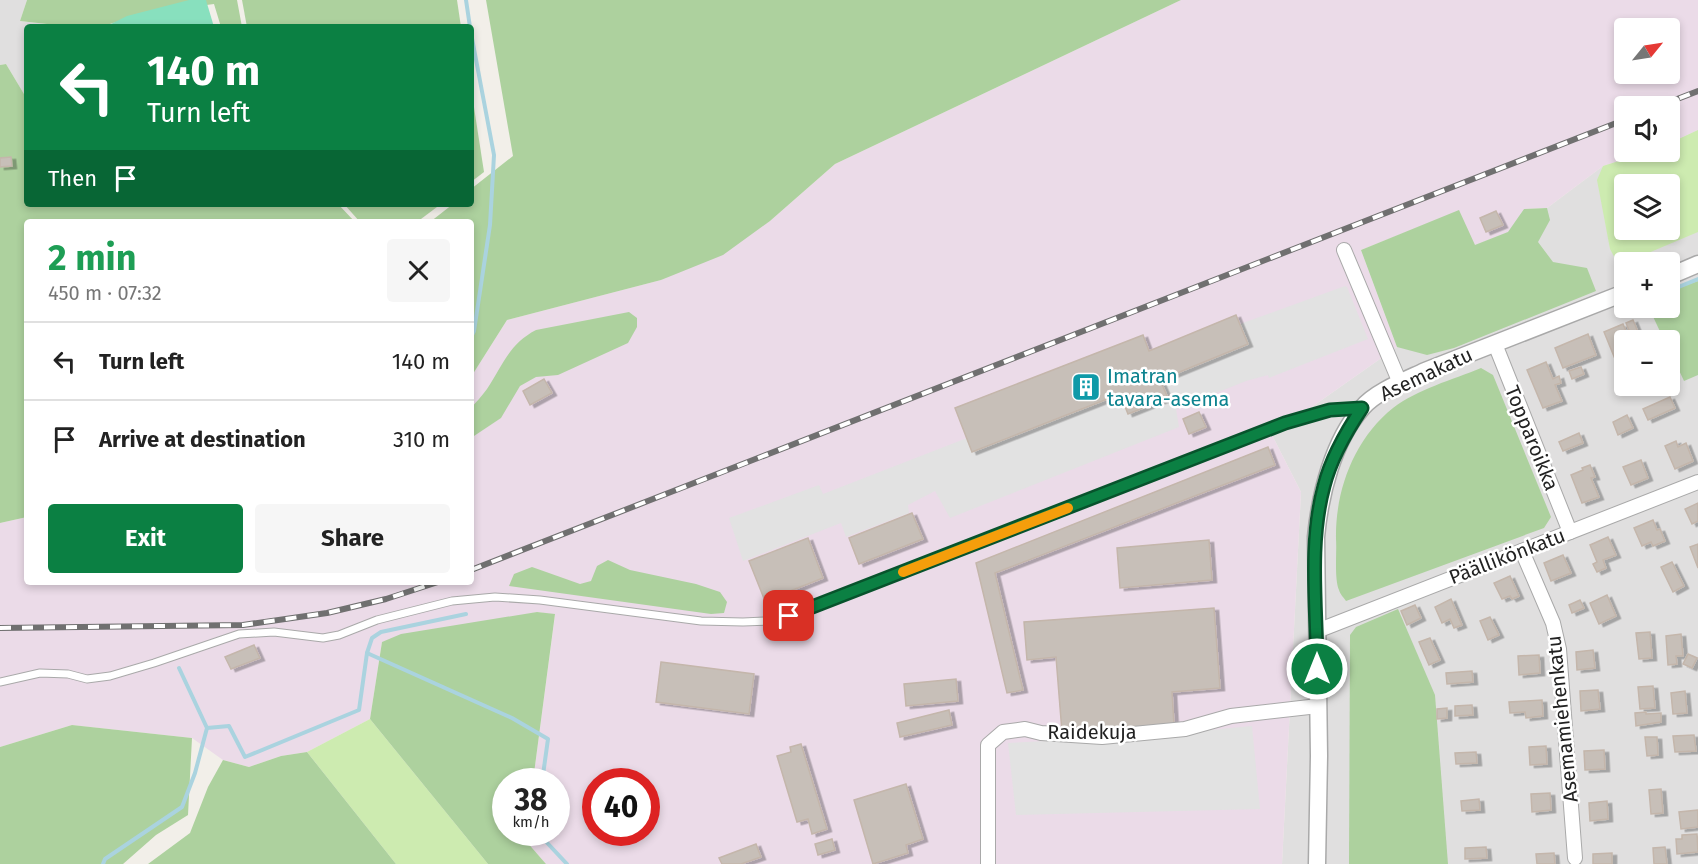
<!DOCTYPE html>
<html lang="en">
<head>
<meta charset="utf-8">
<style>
  :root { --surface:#fff; --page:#f6f6f6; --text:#222; --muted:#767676; --line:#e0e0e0; --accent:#0b8043 }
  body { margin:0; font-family:"Fira Sans",sans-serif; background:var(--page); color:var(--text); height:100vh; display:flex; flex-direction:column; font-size:22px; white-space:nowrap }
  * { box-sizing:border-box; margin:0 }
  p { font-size:20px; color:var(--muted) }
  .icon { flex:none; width:33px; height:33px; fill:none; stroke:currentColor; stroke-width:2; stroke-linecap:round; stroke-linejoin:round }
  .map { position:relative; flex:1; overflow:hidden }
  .drawer { position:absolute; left:24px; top:219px; width:450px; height:366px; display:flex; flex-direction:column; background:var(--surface); border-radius:6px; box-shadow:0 3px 9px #0003 }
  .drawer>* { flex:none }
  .guide { position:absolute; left:24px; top:24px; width:450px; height:183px; border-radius:6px; box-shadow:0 3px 9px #0003; background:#0b8043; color:#fff; overflow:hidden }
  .needle { width:39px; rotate:60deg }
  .tools { position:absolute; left:1614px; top:18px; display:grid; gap:12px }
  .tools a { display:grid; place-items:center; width:66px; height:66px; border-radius:6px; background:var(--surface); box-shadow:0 3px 9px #0003; font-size:30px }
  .speed { position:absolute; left:492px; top:768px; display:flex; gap:12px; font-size:30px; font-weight:700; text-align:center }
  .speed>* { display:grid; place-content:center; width:78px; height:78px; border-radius:50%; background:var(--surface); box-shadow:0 3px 9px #0003; line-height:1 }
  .speed small { font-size:15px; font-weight:400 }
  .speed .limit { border:9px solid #d22; background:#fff; color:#111 }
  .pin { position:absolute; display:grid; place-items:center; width:51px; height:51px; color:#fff; margin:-26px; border-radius:12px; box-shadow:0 3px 9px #0006 }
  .me { position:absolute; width:66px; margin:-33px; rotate:0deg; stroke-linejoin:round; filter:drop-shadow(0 0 4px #0008) }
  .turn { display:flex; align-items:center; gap:21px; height:126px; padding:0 24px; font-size:27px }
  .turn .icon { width:78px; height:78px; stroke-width:2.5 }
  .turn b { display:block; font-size:42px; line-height:51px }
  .then { display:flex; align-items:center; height:57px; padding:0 24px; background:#0003; gap:12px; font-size:22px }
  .round { display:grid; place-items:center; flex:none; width:63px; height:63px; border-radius:6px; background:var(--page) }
  .headline { display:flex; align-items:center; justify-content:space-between; height:102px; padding:0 24px }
  h1 { font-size:36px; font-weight:700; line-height:45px; color:#1e9e55 }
  .primary-button { display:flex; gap:12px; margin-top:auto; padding:12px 24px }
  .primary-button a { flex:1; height:69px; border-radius:6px; background:var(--accent); color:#fff; font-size:24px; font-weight:700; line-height:69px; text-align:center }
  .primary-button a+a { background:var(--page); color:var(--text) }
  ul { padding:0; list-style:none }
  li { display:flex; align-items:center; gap:18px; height:78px; padding:0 24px; border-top:2px solid var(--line) }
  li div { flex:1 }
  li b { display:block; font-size:22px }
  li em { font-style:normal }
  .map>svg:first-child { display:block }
</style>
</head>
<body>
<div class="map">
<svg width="1698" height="864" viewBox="0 0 1698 864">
  <defs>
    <filter id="shadow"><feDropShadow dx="4.5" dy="2.5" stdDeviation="0" flood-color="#0004"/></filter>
  </defs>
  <rect width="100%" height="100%" fill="#f2efe9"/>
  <!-- residential -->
  <g fill="#e0dfdf" fill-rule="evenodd">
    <path d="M0,0H27L20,21L74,27H27V99L6,64L0,65Z"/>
    <path d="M1698,130V864H1282L1301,492L1272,435L1397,347L1361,250L1547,208L1603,166L1647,152H1670V143ZM1624,184H1670V230H1624ZM1624,262H1670V308H1624ZM1624,340H1670V386H1624Z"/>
  </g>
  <!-- industrial -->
  <path fill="#ebdbe8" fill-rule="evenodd" d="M1181,0H1698V130L1670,143V106H1624V152H1647L1603,166L1547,208L1524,209L1508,232L1474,245L1459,211L1361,250L1397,347L1272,435L1301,492L1282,864H546L526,841L527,833L556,832V782L533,781L555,615L538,612L382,642L370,719L307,752L281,756L249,767L223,760L192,738L72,725L0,747V523L27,517V582H471V377L507,320L661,280L770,221L835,164ZM1624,28H1670V74H1624ZM596,782H646V832H596Z"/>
  <!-- grass -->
  <g fill="#cdebb0" fill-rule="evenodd">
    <path d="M1698,130V232L1634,259L1617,262L1610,249L1597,180L1603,166L1647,152H1670V143ZM1624,184H1670V230H1624Z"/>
    <path d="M370,719L488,864H396L307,752Z"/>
  </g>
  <!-- forest -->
  <g fill="#add19e">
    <path d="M27,0H237L242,27H221L214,4L146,13L100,27H74L20,21Z"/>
    <path d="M242,0H457L461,27H247Z"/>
    <path d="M486,0H1181L835,164L770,221L723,255L661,280L507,320L471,377V222H430L453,204H471V189L513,156Z"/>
    <path d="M6,64L27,99V204H338L355,222H27V517L0,523V65Z"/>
    <path d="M471,88L484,172L471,182Z"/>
    <path d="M344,204H441L417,222H360Z"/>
    <path d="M1547,208L1550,220L1538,242L1553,262L1587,268L1596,291L1454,348L1427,355L1397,347L1361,250L1459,210L1475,245L1508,232L1524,209Z"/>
    <path d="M1698,281V375L1684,381L1670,351V340H1664L1649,308H1670V291Z"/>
    <path d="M629,312L637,318V327L628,343L558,375L536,377L520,386L501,418L471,438V408C476,402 482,396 487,389C503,365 509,344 536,330Z"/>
    <path d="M1481,368L1493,375L1551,517L1544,528L1346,601C1344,598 1340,594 1339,590C1334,578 1337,552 1336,539C1335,491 1354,439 1393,408C1418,389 1452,380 1481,368Z"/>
    <path d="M608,560L630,570L696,584L720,592L727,602L724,613L711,614L509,586L514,574L532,567L580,584L591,581L597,566Z"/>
    <path d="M1398,609L1435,695L1448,864H1349L1350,635L1356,627Z"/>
    <path d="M537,612L555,614L533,781L506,782V832L527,833L526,841L546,864H488L370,719L382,642L401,634Z"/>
    <path d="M72,725L192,738L188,815L156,835L123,864H0V747Z"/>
    <path d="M307,752L396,864H148L190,833L208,787L223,760L249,767L281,756Z"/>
  </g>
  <!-- pitch -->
  <path fill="#88e0be" d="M189,0H206L214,27H105L127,16Z"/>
  <!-- parking -->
  <g fill="#e2e2e2">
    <path d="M1345,286L1347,287L1368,339L1269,378L1268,375L1246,381L1176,409L1179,427L950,518L935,491L908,505L909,513L846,537L841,523L743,561L729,518L819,485L823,494L967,438L1119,392L1127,412L1157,381L1247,345L1240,324Z"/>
    <path d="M1252,726L1260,809L1016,815L1008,743L1147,736Z"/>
  </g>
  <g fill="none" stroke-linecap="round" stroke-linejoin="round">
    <!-- stream -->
    <g stroke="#aad3df" stroke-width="4">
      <path d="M466,0L470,27"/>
      <path d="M471,33L494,155L490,225L474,331L471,337"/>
      <path d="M1671,290L1698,279"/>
      <path d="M367,653L512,718L548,739L542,782"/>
      <path d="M207,728L229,726L245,757L359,710L367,653L372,638L381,632L466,614"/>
      <path d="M537,832L567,864"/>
      <path d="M103,864L105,859L182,807L195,773L207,728L179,668"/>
    </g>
  </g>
  <!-- building -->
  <g fill="#c7bfb8" stroke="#c4b6ab" stroke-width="1.5" filter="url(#shadow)">
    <path d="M11,157L12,166L0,167V158Z"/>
    <path d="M1496,211L1503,225L1486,232L1480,218Z"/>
    <path d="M1236,315L1248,344L1160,380L1168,398L1128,414L1120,394L972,452L955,408L1143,335L1149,351Z"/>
    <path d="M1633,320L1640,337L1633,340L1626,323Z"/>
    <path d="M1623,324L1630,340H1624V381L1604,332Z"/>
    <path d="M1588,334L1596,355L1563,368L1555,348Z"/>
    <path d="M1546,362L1553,379L1559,376L1561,383L1555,385L1562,401L1543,408L1527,370Z"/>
    <path d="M1581,367L1584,374L1572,379L1569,371Z"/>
    <path d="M544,379L552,393L530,405L523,391Z"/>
    <path d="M1670,397L1675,408L1648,420L1643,409Z"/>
    <path d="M1199,412L1206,427L1189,434L1183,419Z"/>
    <path d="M1627,415L1633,428L1618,435L1613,422Z"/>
    <path d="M1579,433L1583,443L1563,451L1559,442Z"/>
    <path d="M1676,441L1678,447L1686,443L1693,461L1675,469L1665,446Z"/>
    <path d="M1268,447L1275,465L995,573L1023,690L1007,693L976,563Z"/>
    <path d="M1641,460L1648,478L1631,485L1623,467Z"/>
    <path d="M1590,465L1595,477L1591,478L1599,497L1582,503L1571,475L1583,470L1582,468Z"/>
    <path d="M1698,503V521L1692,524L1685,509Z"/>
    <path d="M912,513L923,539L859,564L849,538Z"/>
    <path d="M1653,520L1657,530L1660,529L1665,541L1653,546L1651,542L1642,546L1634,528Z"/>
    <path d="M1608,537L1616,555L1603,560L1606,568L1597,572L1593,564L1597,562L1590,545Z"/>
    <path d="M808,538L823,578L765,601L749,561Z"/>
    <path d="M1209,540L1212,580L1120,588L1117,548Z"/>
    <path d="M1698,544V568L1690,547Z"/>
    <path d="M1563,555L1571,573L1551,581L1544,563Z"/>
    <path d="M1672,562L1684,586L1673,592L1661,567Z"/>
    <path d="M1510,576L1519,596L1512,599L1510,596L1502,599L1494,583Z"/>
    <path d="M1607,595L1616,616L1599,624L1590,603Z"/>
    <path d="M1451,599L1462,625L1454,628L1450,619L1442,623L1435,607Z"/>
    <path d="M1580,600L1584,608L1572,613L1569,605Z"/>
    <path d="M1415,605L1421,618L1407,625L1401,611Z"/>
    <path d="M1214,608L1220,688L1172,692L1174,725L1062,732L1056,657L1027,660L1024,622Z"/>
    <path d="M1490,617L1499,635L1488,640L1480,621Z"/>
    <path d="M1650,632L1652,658L1639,659L1636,633Z"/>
    <path d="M1681,634L1683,656H1676L1677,664L1668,665L1666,636Z"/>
    <path d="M1430,638L1440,660L1429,665L1419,642Z"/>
    <path d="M254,645L260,658L231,669L225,657Z"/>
    <path d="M1593,650L1595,668L1577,670L1576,652Z"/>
    <path d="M1688,654L1697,658L1692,668L1683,664Z"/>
    <path d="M1539,655L1540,673L1519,675L1518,656Z"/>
    <path d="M661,662L754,674L749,714L656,702Z"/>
    <path d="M1472,671L1473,682L1447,684L1446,673Z"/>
    <path d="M956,679L958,701L906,706L904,684Z"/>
    <path d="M1653,686L1655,708L1640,709L1638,687Z"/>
    <path d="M1598,690L1600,709L1581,711L1580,691Z"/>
    <path d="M1685,691L1687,713L1673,714L1671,693Z"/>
    <path d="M1542,700L1543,716L1526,718L1525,712L1510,713L1509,702Z"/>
    <path d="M1472,705L1473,715L1455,716V706Z"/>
    <path d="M1447,708V718L1437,719V709Z"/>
    <path d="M949,710L952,725L900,737L897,723Z"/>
    <path d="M1646,712V714L1661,713V722L1636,726L1635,713Z"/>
    <path d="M1694,735L1696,751L1675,752L1673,736Z"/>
    <path d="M1645,737H1657L1658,755L1647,756Z"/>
    <path d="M801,744L827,829L812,834L808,819L797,822L777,756L791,752L790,747Z"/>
    <path d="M1546,746L1547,764L1530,765L1529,747Z"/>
    <path d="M1604,750L1605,769L1585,770L1584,751Z"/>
    <path d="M1476,752L1477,763L1456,764L1455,753Z"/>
    <path d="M906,784L923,839L906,845L908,853L873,864L854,800Z"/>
    <path d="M1661,789L1663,813L1651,814L1649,790Z"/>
    <path d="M1550,793L1551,810L1532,812L1531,794Z"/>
    <path d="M1479,799L1480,810L1462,811L1461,801Z"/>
    <path d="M1607,801L1608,819L1590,821L1589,803Z"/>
    <path d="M1698,810V827L1681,829L1679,812Z"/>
    <path d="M1697,834L1698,852L1677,854L1676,839H1682V835Z"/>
    <path d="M832,839L835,850L818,855L815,844Z"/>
    <path d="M756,844L761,857L741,864H722L719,858Z"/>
    <path d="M1486,847L1487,858L1465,859V848Z"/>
    <path d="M1665,847L1667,864H1654L1653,848Z"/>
    <path d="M1554,853L1555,864H1537L1536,854Z"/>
    <path d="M1612,853V864H1593V854Z"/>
  </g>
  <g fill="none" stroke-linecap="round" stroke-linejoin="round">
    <!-- service casing -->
    <g stroke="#a9a9a9" stroke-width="9">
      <path id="service" d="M0,682L40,673L68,674L87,679L110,676L154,663L239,634L274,632L323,638L339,635L377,620L452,601L495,597L540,600L701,621L743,622L767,621L789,616L847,595L1285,423L1330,410L1358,408"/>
    </g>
    <!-- minor casing -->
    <g stroke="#a9a9a9" stroke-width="16">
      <g id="minor">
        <path d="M1344,250L1400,383"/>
        <path d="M1495,344L1570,532"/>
        <path d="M1522,551L1553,623L1559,649L1575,858"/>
        <path d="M1317,631L1698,482"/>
        <path d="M988,864V745L1003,732L1025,729L1041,733L1102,737L1185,729L1231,716L1318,706"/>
      </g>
    </g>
    <!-- tertiary casing -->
    <g stroke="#a9a9a9" stroke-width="19">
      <g id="tertiary">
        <path d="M1670,276L1698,264"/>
        <path d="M1317,864L1319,756L1316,537C1320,494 1333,441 1362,408C1375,392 1406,380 1425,371L1624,293"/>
      </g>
    </g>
    <!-- service -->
    <use href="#service" stroke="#fff" stroke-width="7"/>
    <!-- minor -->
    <use href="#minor" stroke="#fff" stroke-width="14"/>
    <!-- tertiary -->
    <use href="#tertiary" stroke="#fff" stroke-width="16"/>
    <!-- rail casing -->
    <g stroke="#707070" stroke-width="6">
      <g id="rail">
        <path d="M1659,106L1698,91"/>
        <path d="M471,570L1624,120"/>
        <path d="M0,628L243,625L327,613L386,599L438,582"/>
      </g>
    </g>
    <!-- rail -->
    <use href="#rail" stroke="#fff" stroke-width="4" stroke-dasharray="11" stroke-linecap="butt"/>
  </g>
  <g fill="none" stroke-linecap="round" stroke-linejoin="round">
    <!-- route casing -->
    <g stroke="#07532c" stroke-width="15">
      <path id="route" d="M789,616L1285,423L1330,410L1362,408C1346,432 1331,458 1324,486C1308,544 1317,609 1317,669"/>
    </g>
    <!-- route -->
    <use href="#route" stroke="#0b8043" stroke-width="10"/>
    <!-- slow -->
    <path stroke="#f59e0b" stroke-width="10" d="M903,572L1068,508"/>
  </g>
  <!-- icons -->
  <defs>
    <g id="building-square" transform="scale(1.5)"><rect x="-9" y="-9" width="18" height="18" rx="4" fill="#0f9aa8" stroke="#fff"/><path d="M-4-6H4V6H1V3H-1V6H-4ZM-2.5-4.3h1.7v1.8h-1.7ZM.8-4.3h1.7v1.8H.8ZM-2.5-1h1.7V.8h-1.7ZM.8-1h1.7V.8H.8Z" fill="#fff"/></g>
  </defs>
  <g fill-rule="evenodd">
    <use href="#building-square" x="1086" y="387"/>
  </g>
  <g text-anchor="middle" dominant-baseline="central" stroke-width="5" stroke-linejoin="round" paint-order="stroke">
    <!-- street labels -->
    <g font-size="20" fill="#222" stroke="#fff">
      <text transform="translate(1426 374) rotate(-25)">Asemakatu</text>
      <text transform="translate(1532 438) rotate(68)">Topparoikka</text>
      <text transform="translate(1507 556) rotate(-21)">Päällikönkatu</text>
      <text transform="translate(1562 719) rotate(-96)">Asemamiehenkatu</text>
      <text x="1092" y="732">Raidekuja</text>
    </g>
    <!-- culture labels -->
    <g font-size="20" fill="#0d838f" stroke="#fff" text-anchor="start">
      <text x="1107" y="376">Imatran<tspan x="1107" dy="23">tavara-asema</tspan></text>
    </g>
  </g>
</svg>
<div class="tools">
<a><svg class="needle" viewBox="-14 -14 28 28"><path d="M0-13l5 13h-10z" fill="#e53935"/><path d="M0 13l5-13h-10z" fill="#767676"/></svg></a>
<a><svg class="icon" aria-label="sound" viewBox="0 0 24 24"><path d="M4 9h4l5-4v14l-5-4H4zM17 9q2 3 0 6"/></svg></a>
<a><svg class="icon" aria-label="layers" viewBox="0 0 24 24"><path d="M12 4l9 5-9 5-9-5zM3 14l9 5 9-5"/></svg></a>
<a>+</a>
<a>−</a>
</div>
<div class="speed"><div>38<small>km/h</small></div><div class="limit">40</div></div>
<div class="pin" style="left:789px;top:616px;background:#d93025"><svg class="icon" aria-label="arrive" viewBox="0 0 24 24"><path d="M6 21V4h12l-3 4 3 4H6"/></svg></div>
<svg class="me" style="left:1317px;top:669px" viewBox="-20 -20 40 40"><circle r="17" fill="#0b8043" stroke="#fff" stroke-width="3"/><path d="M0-11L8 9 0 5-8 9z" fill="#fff"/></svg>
<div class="guide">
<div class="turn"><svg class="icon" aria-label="left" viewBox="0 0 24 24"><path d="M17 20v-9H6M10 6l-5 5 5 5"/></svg><div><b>140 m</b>Turn left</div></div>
<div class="then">Then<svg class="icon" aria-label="arrive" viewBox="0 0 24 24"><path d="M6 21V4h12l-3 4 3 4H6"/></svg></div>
</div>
<section class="drawer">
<div class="headline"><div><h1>2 min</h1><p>450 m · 07:32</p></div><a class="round"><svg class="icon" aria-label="close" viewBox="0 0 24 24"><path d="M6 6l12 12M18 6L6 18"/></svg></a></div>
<ul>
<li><svg class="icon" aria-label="left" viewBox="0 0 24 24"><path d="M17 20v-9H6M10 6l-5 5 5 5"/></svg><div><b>Turn left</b></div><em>140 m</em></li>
<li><svg class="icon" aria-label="arrive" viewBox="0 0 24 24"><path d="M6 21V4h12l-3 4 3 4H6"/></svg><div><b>Arrive at destination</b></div><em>310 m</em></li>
</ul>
<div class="primary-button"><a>Exit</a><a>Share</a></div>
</section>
</div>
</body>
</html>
